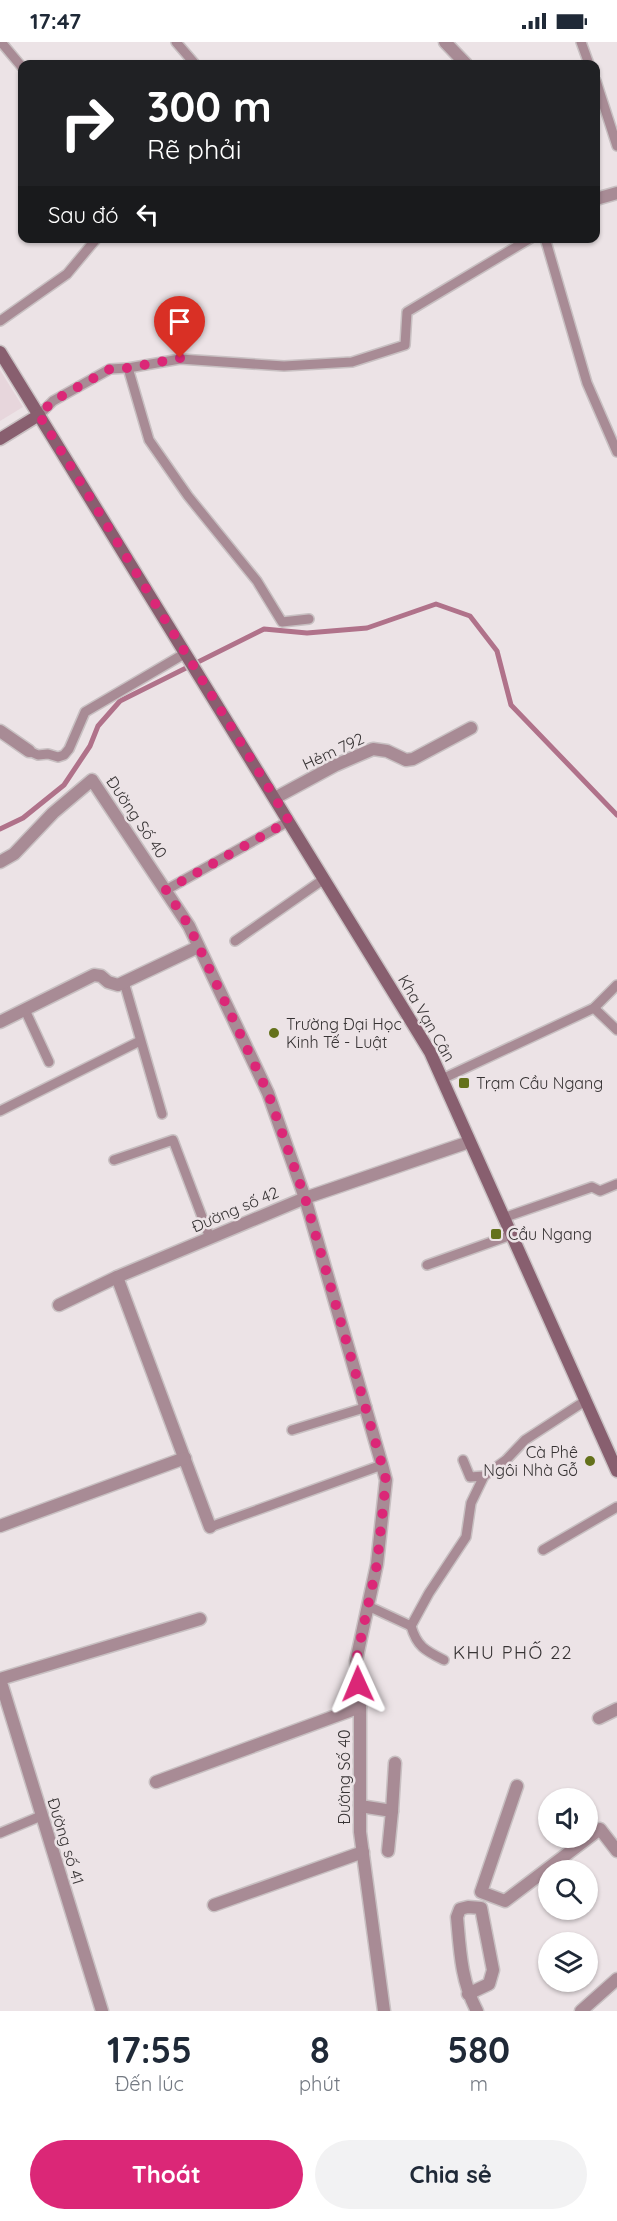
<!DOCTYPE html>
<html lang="vi">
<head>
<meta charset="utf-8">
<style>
  :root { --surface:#fff; --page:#f2f2f3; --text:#1f2937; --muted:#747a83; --accent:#db2777 }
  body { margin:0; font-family:Quicksand,sans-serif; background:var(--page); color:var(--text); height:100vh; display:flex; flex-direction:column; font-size:22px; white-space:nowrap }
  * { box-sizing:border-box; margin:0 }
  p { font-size:20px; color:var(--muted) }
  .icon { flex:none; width:33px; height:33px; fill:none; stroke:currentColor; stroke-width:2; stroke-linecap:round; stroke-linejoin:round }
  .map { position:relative; height:1969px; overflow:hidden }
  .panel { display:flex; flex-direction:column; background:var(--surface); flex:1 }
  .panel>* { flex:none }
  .top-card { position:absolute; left:18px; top:18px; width:582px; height:183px; border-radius:12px; box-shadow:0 2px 4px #0004; background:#202124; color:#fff; overflow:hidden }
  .tools { position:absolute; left:538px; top:1746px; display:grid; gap:12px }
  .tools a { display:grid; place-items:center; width:60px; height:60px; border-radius:50%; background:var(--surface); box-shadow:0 2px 4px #0004; font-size:30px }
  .pin { position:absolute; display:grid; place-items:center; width:51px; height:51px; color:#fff; margin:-62px -26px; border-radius:50% 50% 50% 0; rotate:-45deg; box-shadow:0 0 6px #0007 }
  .pin .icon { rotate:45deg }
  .me { position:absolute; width:66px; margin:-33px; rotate:359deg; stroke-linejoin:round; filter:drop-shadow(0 0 4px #0008) }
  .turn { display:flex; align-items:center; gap:21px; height:126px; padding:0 30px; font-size:27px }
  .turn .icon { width:78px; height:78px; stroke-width:2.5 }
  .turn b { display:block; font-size:42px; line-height:51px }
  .then { display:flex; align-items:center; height:57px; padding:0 30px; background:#0003; gap:12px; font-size:22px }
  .eta { display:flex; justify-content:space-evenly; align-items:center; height:102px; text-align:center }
  .eta b { font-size:36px; font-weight:700; line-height:42px }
  .button { display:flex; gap:12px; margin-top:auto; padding:12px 30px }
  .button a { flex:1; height:69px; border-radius:36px; background:var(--accent); color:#fff; font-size:24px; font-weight:700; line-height:69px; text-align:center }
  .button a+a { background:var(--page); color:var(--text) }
  .status { display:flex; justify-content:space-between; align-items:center; height:42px; padding:0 30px; background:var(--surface); direction:ltr }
  .status svg { height:16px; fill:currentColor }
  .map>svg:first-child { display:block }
</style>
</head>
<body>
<div class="status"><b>17:47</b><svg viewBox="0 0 49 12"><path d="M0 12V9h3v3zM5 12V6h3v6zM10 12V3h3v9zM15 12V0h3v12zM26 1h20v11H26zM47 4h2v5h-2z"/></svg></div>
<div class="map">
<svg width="617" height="1969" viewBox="0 0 617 1969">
  <rect width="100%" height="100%" fill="#ece3e6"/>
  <!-- built -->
  <path fill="#e7d6dc" d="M0,328L23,365L0,379Z"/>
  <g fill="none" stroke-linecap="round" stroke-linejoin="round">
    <!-- stream -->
    <path stroke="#b0728a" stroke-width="5" d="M0,787L23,776L64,743L90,704L98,684L120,659L264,587L307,591L367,586L436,562L470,574L497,609L511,663L617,773"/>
    <!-- service casing -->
    <g stroke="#c8c0c2" stroke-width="12">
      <g id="service">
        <path d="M1,0L22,25"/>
        <path d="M176,0L195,22"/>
        <path d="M581,0L589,22"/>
        <path d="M596,39L617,104"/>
        <path d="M545,196L587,341L617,410"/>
        <path d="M0,279L67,232L97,196"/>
        <path d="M128,326L149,398L188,454L257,539L282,580L309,577"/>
        <path d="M39,373L53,359L110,327L128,326L180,317L284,324L352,320L405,303L407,270L531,196"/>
        <path d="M29,709L38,713L48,712L58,715L64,713L69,707L85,670L184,612"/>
        <path d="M166,848L289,779"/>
        <path d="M235,899L324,837"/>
        <path d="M124,940L162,1072"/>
        <path d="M594,966L617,988"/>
        <path d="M25,968L49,1020"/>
        <path d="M442,1037L594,966L617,943"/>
        <path d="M0,1069L140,999"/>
        <path d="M114,1118L173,1098L210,1196"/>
        <path d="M503,1176L592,1145L600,1149L617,1142"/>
        <path d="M427,1223L511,1193"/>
        <path d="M292,1388L367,1365"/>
        <path d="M463,1418L470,1435L484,1434"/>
        <path d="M210,1485L382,1423"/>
        <path d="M543,1508L617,1465"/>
        <path d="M368,1564L411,1584L429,1551L466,1495L471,1461L484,1434L506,1418L525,1398L585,1359"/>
        <path d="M411,1584C417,1605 426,1609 444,1618"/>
        <path d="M0,1791L41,1774"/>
      </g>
    </g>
    <!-- minor casing -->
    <g stroke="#c8c0c2" stroke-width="15">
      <g id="minor">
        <path d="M0,689L29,709"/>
        <path d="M275,756L336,723L373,707L387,709L406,718L413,717L471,686"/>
        <path d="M0,820L14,812L53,771L92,738L189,884L268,1051L305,1156L382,1423L386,1438L377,1522L356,1619L360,1665V1790L384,1969"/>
        <path d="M0,980L94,933L101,934L108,940L118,943L198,905"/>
        <path d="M117,1235L210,1485"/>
        <path d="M59,1263L117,1235L305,1156L469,1100"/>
        <path d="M0,1484L185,1416"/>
        <path d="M599,1676L617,1667"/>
        <path d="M156,1740L360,1665"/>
        <path d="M517,1744L481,1850L505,1859L600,1787L617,1809"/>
        <path d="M360,1764L392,1769L388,1809"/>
        <path d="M392,1769L395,1721"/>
        <path d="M214,1863L363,1810"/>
        <path d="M468,1952L489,1942L493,1928L481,1866L468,1865L460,1867L457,1875C460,1909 461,1939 477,1969"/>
        <path d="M102,1969L0,1637L200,1577"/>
        <path d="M581,1969L617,1937"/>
      </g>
    </g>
    <!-- tertiary casing -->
    <g stroke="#c8c0c2" stroke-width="15">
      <g id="tertiary">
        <path d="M445,0L466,22"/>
        <path d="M596,157L617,151"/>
      </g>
    </g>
    <!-- secondary casing -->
    <g stroke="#c8c0c2" stroke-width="15">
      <g id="secondary">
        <path d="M0,310L430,1010L617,1429"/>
        <path d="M0,397L39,373"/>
      </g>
    </g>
    <!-- service -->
    <use href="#service" stroke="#a88b95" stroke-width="9"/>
    <!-- minor -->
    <use href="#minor" stroke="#a88b95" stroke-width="12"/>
    <!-- tertiary -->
    <use href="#tertiary" stroke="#a88b95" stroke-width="12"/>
    <!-- secondary -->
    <use href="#secondary" stroke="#885f6f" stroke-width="12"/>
  </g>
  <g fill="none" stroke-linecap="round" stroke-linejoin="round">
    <!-- route -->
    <path stroke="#db2777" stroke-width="10" stroke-dasharray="0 18" d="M180,316L128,326L110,327L53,359L39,373L289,779L166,848L189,884L268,1051L305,1156L382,1423L386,1438L377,1522L356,1619L358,1642"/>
  </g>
  <!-- markers -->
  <g fill="#64711b" stroke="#ece3e6" stroke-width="2">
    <circle cx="274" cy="991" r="6"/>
    <rect x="458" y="1035" width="12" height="12" rx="3"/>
    <rect x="490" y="1186" width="12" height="12" rx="3"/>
    <circle cx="590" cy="1419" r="6"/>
  </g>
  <g text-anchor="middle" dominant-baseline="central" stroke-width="5" stroke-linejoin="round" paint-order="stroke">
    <!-- street labels -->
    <g font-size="16" fill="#373334" stroke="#ece3e6">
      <text transform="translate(333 709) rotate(-25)">Hẻm 792</text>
      <text transform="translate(137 775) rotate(56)">Đường Số 40</text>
      <text transform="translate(427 976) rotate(60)">Kha Vạn Cân</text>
      <text transform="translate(235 1167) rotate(-23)">Đường số 42</text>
      <text transform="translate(344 1735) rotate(-90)">Đường Số 40</text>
      <text transform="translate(66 1799) rotate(73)">Đường số 41</text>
    </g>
    <!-- poi labels -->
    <g font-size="16" fill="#373334" stroke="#ece3e6" text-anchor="start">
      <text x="286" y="982">Trường Đại Học<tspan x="286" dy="18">Kinh Tế - Luật</tspan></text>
      <text x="476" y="1041">Trạm Cầu Ngang</text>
      <text x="508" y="1192">Cầu Ngang</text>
      <text x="578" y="1410" text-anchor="end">Cà Phê<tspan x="578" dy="18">Ngôi Nhà Gỗ</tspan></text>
    </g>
    <!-- neighbourhood labels -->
    <g font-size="18" letter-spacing="1.5" fill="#373334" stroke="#ece3e6">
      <text x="513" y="1610">KHU PHỐ 22</text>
    </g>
  </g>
</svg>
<div class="tools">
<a><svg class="icon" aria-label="sound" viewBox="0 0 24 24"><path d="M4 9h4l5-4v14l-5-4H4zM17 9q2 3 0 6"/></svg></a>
<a><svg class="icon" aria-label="search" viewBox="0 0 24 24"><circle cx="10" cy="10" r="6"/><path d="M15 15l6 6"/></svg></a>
<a><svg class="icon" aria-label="layers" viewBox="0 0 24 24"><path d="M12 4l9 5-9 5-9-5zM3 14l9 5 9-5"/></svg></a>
</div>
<div class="pin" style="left:180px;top:316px;background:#d93025"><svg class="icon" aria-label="arrive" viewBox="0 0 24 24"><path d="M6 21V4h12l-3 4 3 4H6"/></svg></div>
<svg class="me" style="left:358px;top:1642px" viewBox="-20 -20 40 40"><path d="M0-17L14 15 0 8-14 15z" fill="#db2777" stroke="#fff" stroke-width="4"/></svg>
<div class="top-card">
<div class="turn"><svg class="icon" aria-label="right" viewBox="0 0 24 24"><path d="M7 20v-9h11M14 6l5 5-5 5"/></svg><div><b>300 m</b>Rẽ phải</div></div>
<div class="then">Sau đó<svg class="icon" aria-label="left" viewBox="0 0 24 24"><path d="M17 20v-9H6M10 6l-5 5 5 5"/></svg></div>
</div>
</div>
<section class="panel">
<div class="eta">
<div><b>17:55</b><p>Đến lúc</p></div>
<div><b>8</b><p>phút</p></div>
<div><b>580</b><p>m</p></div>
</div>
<div class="button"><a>Thoát</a><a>Chia sẻ</a></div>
</section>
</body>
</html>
